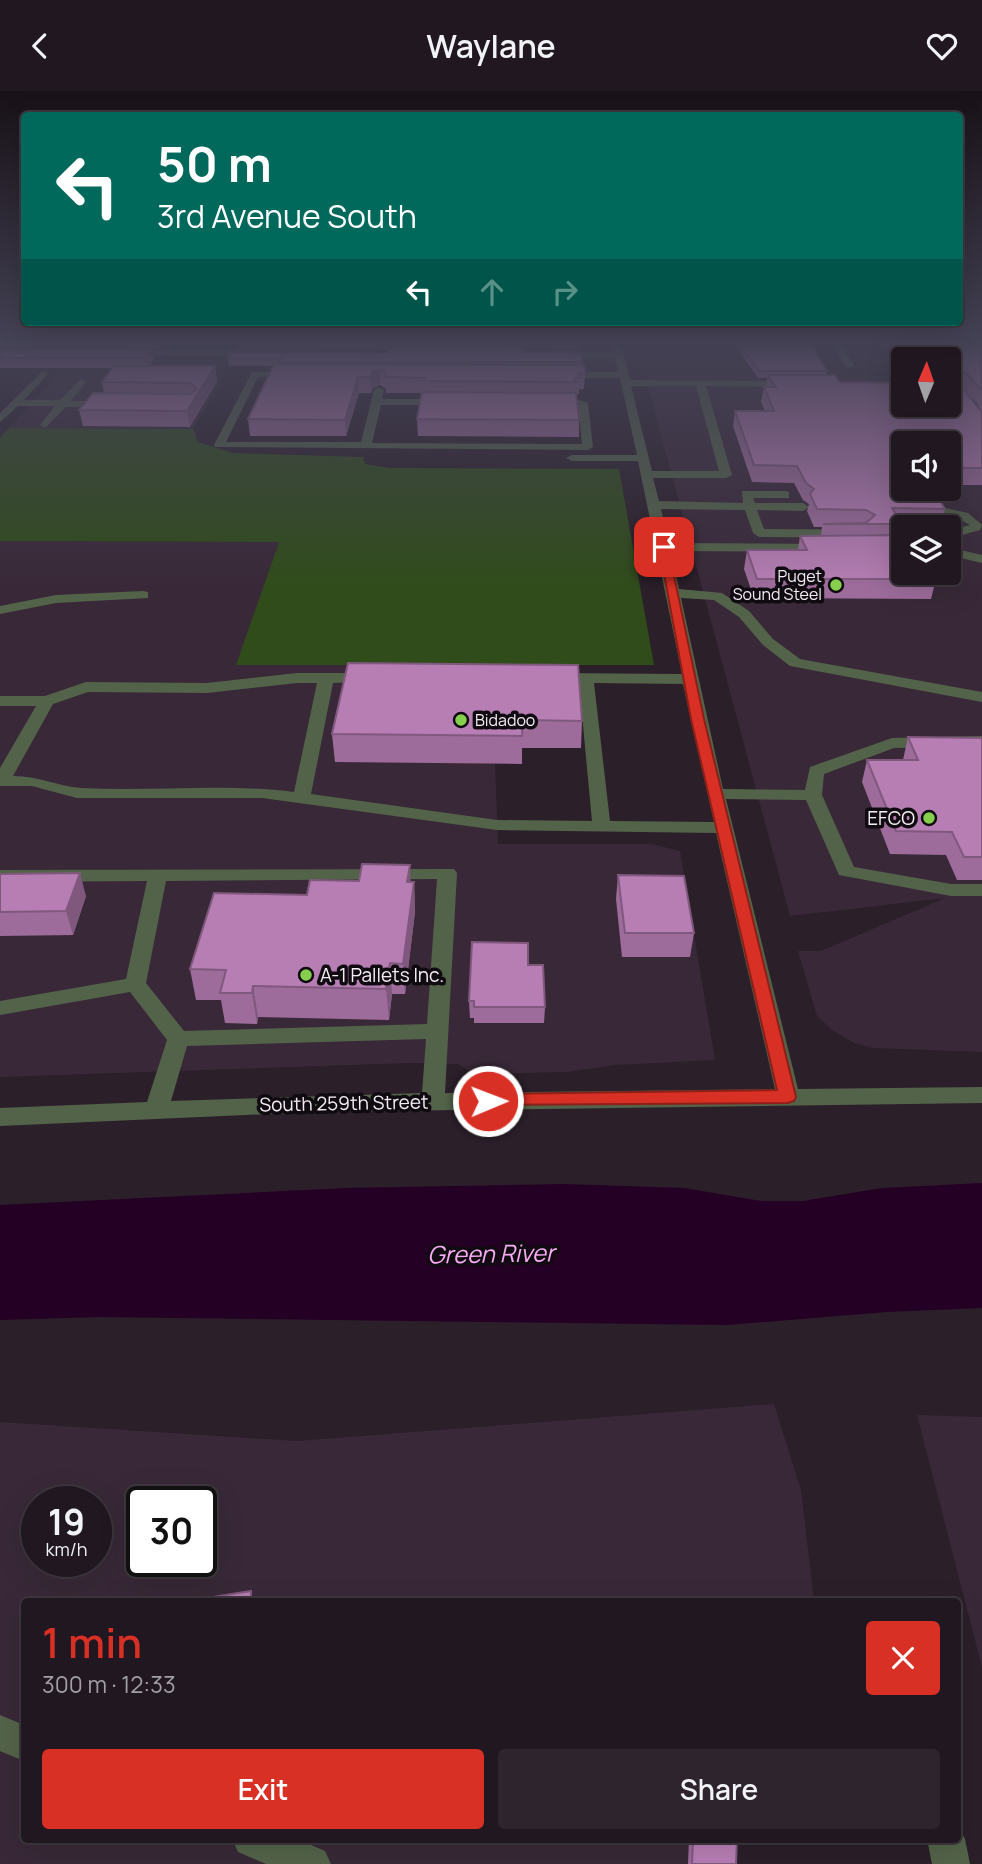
<!DOCTYPE html>
<html lang="en">
<head>
<meta charset="utf-8">
<style>
  :root { --surface:#201720; --page:#2d242d; --text:#f1f3f6; --muted:#a29fa5; --line:#3d363e; --accent:#d93025 }
  body { margin:0; font-family:Manrope,sans-serif; background:var(--page); color:var(--text); height:100vh; display:flex; flex-direction:column; font-size:26px; white-space:nowrap }
  * { box-sizing:border-box; margin:0 }
  p { font-size:23px; color:var(--muted) }
  .icon { flex:none; width:38px; height:38px; fill:none; stroke:currentColor; stroke-width:2; stroke-linecap:round; stroke-linejoin:round }
  .map { position:relative; flex:1; overflow:hidden }
  .details { position:absolute; left:21px; top:1507px; width:940px; height:245px; display:flex; flex-direction:column; background:var(--surface); border-radius:7px; box-shadow:0 7px 28px #0002,0 0 0 2px var(--line) }
  .details>* { flex:none }
  .banner { position:absolute; left:21px; top:21px; width:942px; height:214px; border-radius:7px; box-shadow:0 7px 28px #0002,0 0 0 2px var(--line); background:#00695c; color:#fff; overflow:hidden }
  .needle { width:46px; rotate:2deg }
  .buttons { position:absolute; left:891px; top:256px; display:grid; gap:14px }
  .buttons a { display:grid; place-items:center; width:70px; height:70px; border-radius:7px; background:var(--surface); box-shadow:0 7px 28px #0002,0 0 0 2px var(--line); font-size:35px }
  .speed { position:absolute; left:21px; top:1395px; display:flex; gap:14px; font-size:35px; font-weight:700; text-align:center }
  .speed>* { display:grid; place-content:center; width:91px; height:91px; border-radius:50%; background:var(--surface); box-shadow:0 7px 28px #0002,0 0 0 2px var(--line); line-height:1 }
  .speed small { font-size:18px; font-weight:400 }
  .speed .limit { border:4px solid #111; border-radius:10px; background:#fff; color:#111 }
  .pin { position:absolute; display:grid; place-items:center; width:60px; height:60px; color:#fff; margin:-30px; border-radius:14px; box-shadow:0 4px 10px #0006 }
  .me { position:absolute; width:77px; margin:-38px; rotate:89deg; stroke-linejoin:round; filter:drop-shadow(0 0 5px #0008) }
  .turn { display:flex; align-items:center; gap:24px; height:147px; padding:0 21px; font-size:32px }
  .turn .icon { width:91px; height:91px; stroke-width:2.5 }
  .turn b { display:block; font-size:49px; line-height:60px }
  .lanes { display:flex; align-items:center; height:66px; padding:0 21px; background:#0003; justify-content:center; gap:35px; direction:ltr }
  .lanes .off { opacity:.35 }
  .round { display:grid; place-items:center; flex:none; width:74px; height:74px; border-radius:7px; background:var(--page) }
  .summary { display:flex; align-items:center; justify-content:space-between; height:119px; padding:0 21px }
  h1 { font-size:42px; font-weight:600; line-height:52px; color:var(--accent) }
  .primary-button { display:flex; gap:14px; margin-top:auto; padding:14px 21px }
  .primary-button a { flex:1; height:80px; border-radius:7px; background:var(--accent); color:#fff; font-size:28px; font-weight:600; line-height:80px; text-align:center }
  .primary-button a+a { background:var(--page); color:var(--text) }
  header { display:flex; justify-content:space-between; align-items:center; height:91px; padding:0 21px; background:var(--surface); font-size:32px; font-weight:600 }
  .map>svg:first-child { display:block }
</style>
</head>
<body>
<header><svg class="icon" aria-label="back" viewBox="0 0 24 24"><path d="M15 5l-7 7 7 7"/></svg>Waylane<svg class="icon" aria-label="heart" viewBox="0 0 24 24"><path d="M12 20l-8-8c-3-5 5-10 8-4 3-6 11-1 8 4z"/></svg></header>
<div class="map">
<svg width="982" height="1773" viewBox="0 0 982 1773">
  <rect width="100%" height="100%" fill="#2b1f2a"/>
  <!-- built -->
  <g fill="#392938" fill-rule="evenodd">
    <path d="M59,282L225,283L193,338L9,337Z"/>
    <path d="M645,284L903,285V313H948L949,285H982V961L873,957L854,952L832,939L817,925L798,860H821L945,807L790,825ZM903,352H948V397H903ZM903,436H948V481H903Z"/>
    <path d="M0,450L279,451L237,573L529,575L495,672L498,753H651L680,760L715,969L615,974L567,981L474,983L458,973L409,972L0,986Z"/>
    <path d="M774,1313L801,1399L814,1510H24V1748H731V1773H0V1331L297,1350ZM37,1410H96V1470H37ZM142,1410H201V1470H142Z"/>
    <path d="M917,1324L982,1326V1576Z"/>
  </g>
  <!-- green -->
  <path fill="#304c1b" d="M9,337L193,338L198,351L233,362L363,366L365,373L391,377L619,378L654,574H236L279,451L0,450V347Z"/>
  <!-- water -->
  <path fill="#240124" d="M982,1092V1217L887,1221L727,1234L99,1226L0,1229V1114L346,1097L564,1093L684,1097L761,1110H803L882,1097Z"/>
  <g fill="none" stroke-linecap="round" stroke-linejoin="round">
    <!-- minor -->
    <g fill="#536349" fill-rule="evenodd">
      <path d="M612,250H620L630,289L795,290L800,293L795,296L706,295L732,384L726,387H653L659,410L743,412L742,400H785L789,401V407H753L755,412H803L809,416L803,420L757,419L764,438L903,439V447L759,446L753,442L745,419L661,418L669,452L826,453L832,457L826,461L671,460L679,498L722,502L749,520L773,548L800,568L982,601V611L790,575L763,554L739,526L714,509L681,507L723,698L805,699L810,676L892,647L982,645V655L894,657L824,683L822,704L854,776L951,793H982V805H951L839,784L806,709L726,708L798,998L982,996V1012L314,1021L0,1035V1017L147,1011L167,949L130,901L0,924V910L126,888L147,790L0,791V779L454,778L457,782L445,1002L775,998L716,742L497,739L262,707H77L32,695H0V677L36,615H0V605H45L86,591L207,592L297,582H373L381,587L378,590L333,592L311,703L497,729L592,730L579,592H552L544,587L552,582L682,583L638,370H572L566,367L572,364H637L620,287H556L551,284L556,281H618L615,267L554,266L549,263L554,260L614,261ZM631,295H696L719,380H652ZM297,592H317L294,701C224,692 152,701 81,697C57,695 38,685 13,685L53,613L88,601L207,602ZM594,592L683,593L714,731L610,730ZM437,788L427,933L184,940L146,892L166,790ZM426,948L422,1002L171,1010L187,955Z"/>
      <path d="M830,250H838L854,274L852,276H846Z"/>
      <path d="M125,259H257L262,262L257,265L122,264L120,262Z"/>
      <path d="M43,280L48,283L24,309H60L81,288L86,291L71,310H111L116,313L111,316H66L45,337L40,334L55,315H18L0,331V322Z"/>
      <path d="M296,280L301,283L299,285L258,286L226,351H361L374,299L379,296L384,299L382,308H448L453,311L448,314H381L372,352L582,353L578,315H551L546,312C555,307 579,307 588,312L593,356L588,359L215,356L214,354L252,281Z"/>
      <path d="M936,415L968,422L982,434L980,439L948,448V440L970,434L955,425L932,422L930,419Z"/>
      <path d="M948,456L982,464V472L948,464Z"/>
      <path d="M143,500L148,501V507L56,512L0,523V515L56,504Z"/>
      <path d="M0,1624L24,1634V1670L0,1660Z"/>
      <path d="M957,1734L965,1748L970,1773H932L927,1748H957Z"/>
      <path d="M232,1748H297L325,1760L331,1773H266L238,1761Z"/>
    </g>
  </g>
  <!-- wall -->
  <g fill="#9d6c9b" fill-rule="evenodd">
    <path d="M0,250H167L162,257L0,256Z"/>
    <path d="M237,250H580V258L527,257L525,259L527,261L582,271L585,282L584,298H579V303H576L579,329V346L418,345L417,328L422,302H386V298L380,294L373,297L371,302H359L346,345H250L248,328L274,275H229L228,267L385,262L387,260L385,258H238Z"/>
    <path d="M732,250H809L827,280L826,284L839,291L948,313V268H903V272L891,257H881L877,250H982V394H948V352H903L933,399L932,403L945,418L941,435H902L900,444L936,488L931,508L754,507L744,478L747,459H798L800,445H821L822,436H814L807,420L809,413L803,409L794,392L752,391L733,335L735,320H765L761,311L764,296H766L767,287H758ZM964,300L978,313L980,319Z"/>
    <path d="M0,257L152,258L154,268L150,275H215L217,290L190,336L83,335L79,319L104,302L102,291L112,277H0Z"/>
    <path d="M348,572L582,630L581,657H522V673L335,671L332,643Z"/>
    <path d="M908,646L982,647V789H957L946,764L890,763L862,691L867,669H903Z"/>
    <path d="M0,783L86,805L73,844L0,845Z"/>
    <path d="M618,784L694,842L690,866H622L616,808Z"/>
    <path d="M414,791L415,821L405,903H392L389,929L258,926L257,933L225,932L221,909H196L190,878L307,804Z"/>
    <path d="M528,874L545,916L544,932H474V927H470L469,910Z"/>
    <path d="M689,1748H737L736,1773H688Z"/>
  </g>
  <!-- shaded-wall -->
  <g fill="#80587e">
    <path d="M161,250H167L162,257Z"/>
    <path d="M527,250V257L520,264V256Z"/>
    <path d="M152,258L154,268L148,277L146,267Z"/>
    <path d="M215,275L217,290L190,336L187,320Z"/>
    <path d="M380,278V294L373,297L371,302L370,286L372,281Z"/>
    <path d="M358,286L359,302L346,345L345,329Z"/>
    <path d="M410,774L411,804L407,791Z"/>
    <path d="M80,782L86,805L73,844L66,820Z"/>
    <path d="M414,791L415,821L405,903L403,873Z"/>
    <path d="M390,872L392,903L389,929L386,898Z"/>
    <path d="M253,895L258,926L257,933L252,902Z"/>
  </g>
  <!-- building -->
  <g fill="#b77eb4" stroke="#80587e" stroke-width="2">
    <path d="M237,250H527L520,256L527,261L581,262L582,271H280L282,267H228L231,261L385,262L392,257L385,251Z"/>
    <path d="M738,250H809L827,280H759Z"/>
    <path d="M900,250H982V299L966,282L949,277L950,287L957,290L980,319L982,320V377H948V352H903V397H932L933,399L932,403L939,408L945,418L892,417L902,433H823L866,432L875,424L866,419L817,418L810,403L814,398L806,392L797,375L754,374L735,320H774L764,296H776L767,284H835L839,291L903,292V313H948V268H914Z"/>
    <path d="M0,258H152L146,267H0Z"/>
    <path d="M274,273L584,274L585,282H579L580,287H575L576,291L424,290L425,287L385,286L386,282L380,278L372,281L370,286H358L345,329L248,328Z"/>
    <path d="M114,275H215L187,320L79,319L93,302L190,303L197,298L190,292L102,291Z"/>
    <path d="M422,301L576,302L579,329L417,328Z"/>
    <path d="M903,444V481H931L936,488H757L747,459H807L800,445Z"/>
    <path d="M348,572L578,574L582,630L523,629L522,645L332,643Z"/>
    <path d="M908,646L982,647V766H964L952,741L896,740L867,669H918Z"/>
    <path d="M362,773L410,774L407,791H414L403,873L390,872L386,898L253,895L252,902H220L226,879L190,878L214,802L307,804L310,789L359,790Z"/>
    <path d="M80,782L66,820L0,821V783Z"/>
    <path d="M618,784L684,785L694,842H625Z"/>
    <path d="M472,851L528,852V874H543L545,916H474V910H469Z"/>
    <path d="M251,1500V1510H188Z"/>
    <path d="M693,1748H737L736,1773H692Z"/>
  </g>
  <!-- sky -->
  <linearGradient id="sky" x2="0" y2="1"><stop stop-color="#181117"/><stop offset="0.5" stop-color="#444255"/><stop offset="1" stop-color="#444255" stop-opacity="0"/></linearGradient>
  <rect width="982" height="498" fill="url(#sky)"/>
  <!-- route -->
  <path fill="#d93025" stroke="#8d1f18" stroke-width="2" d="M664,453L668,456L704,628L796,1006L794,1010L788,1012L481,1014L479,1010L481,1005L488,1003L777,999L691,628L659,456Z"/>
  <!-- markers -->
  <g fill="#85cf4c" stroke="#100b10" stroke-width="2.5">
    <circle cx="836" cy="494" r="7"/>
    <circle cx="461" cy="629" r="7"/>
    <circle cx="929" cy="727" r="7"/>
    <circle cx="306" cy="884" r="7"/>
  </g>
  <g text-anchor="middle" dominant-baseline="central" stroke-width="7" stroke-linejoin="round" paint-order="stroke">
    <!-- far-poi labels -->
    <g font-size="16" fill="#f5edf5" stroke="#100b10" text-anchor="end">
      <text x="822" y="485">Puget<tspan x="822" dy="18">Sound Steel</tspan></text>
      <text x="475" y="629" text-anchor="start">Bidadoo</text>
    </g>
    <!-- poi labels -->
    <g font-size="19" fill="#f5edf5" stroke="#100b10" text-anchor="end">
      <text x="915" y="727">EFCO</text>
      <text x="320" y="884" text-anchor="start">A-1 Pallets Inc.</text>
    </g>
    <!-- street labels -->
    <g font-size="19" fill="#f5edf5" stroke="#100b10">
      <text transform="translate(344 1012) rotate(-1)">South 259th Street</text>
    </g>
    <!-- near-water labels -->
    <g font-size="24" font-style="italic" fill="#f8abf4" stroke="#100b10">
      <text transform="translate(491 1162) rotate(-1)">Green River</text>
    </g>
  </g>
</svg>
<div class="buttons">
<a><svg class="needle" viewBox="-14 -14 28 28"><path d="M0-13l5 13h-10z" fill="#e53935"/><path d="M0 13l5-13h-10z" fill="#a29fa5"/></svg></a>
<a><svg class="icon" aria-label="sound" viewBox="0 0 24 24"><path d="M4 9h4l5-4v14l-5-4H4zM17 9q2 3 0 6"/></svg></a>
<a><svg class="icon" aria-label="layers" viewBox="0 0 24 24"><path d="M12 4l9 5-9 5-9-5zM3 14l9 5 9-5"/></svg></a>
</div>
<div class="speed"><div>19<small>km/h</small></div><div class="limit">30</div></div>
<div class="pin" style="left:664px;top:456px;background:#d93025"><svg class="icon" aria-label="arrive" viewBox="0 0 24 24"><path d="M6 21V4h12l-3 4 3 4H6"/></svg></div>
<svg class="me" style="left:488px;top:1010px" viewBox="-20 -20 40 40"><circle r="17" fill="#d93025" stroke="#fff" stroke-width="3"/><path d="M0-11L8 9 0 5-8 9z" fill="#fff"/></svg>
<div class="banner">
<div class="turn"><svg class="icon" aria-label="left" viewBox="0 0 24 24"><path d="M17 20v-9H6M10 6l-5 5 5 5"/></svg><div><b>50 m</b>3rd Avenue South</div></div>
<div class="lanes"><svg class="icon" aria-label="left" viewBox="0 0 24 24"><path d="M17 20v-9H6M10 6l-5 5 5 5"/></svg><svg class="icon off" aria-label="ahead" viewBox="0 0 24 24"><path d="M12 20V5M6 11l6-6 6 6"/></svg><svg class="icon off" aria-label="right" viewBox="0 0 24 24"><path d="M7 20v-9h11M14 6l5 5-5 5"/></svg></div>
</div>
<section class="details">
<div class="summary"><div><h1>1 min</h1><p>300 m · 12:33</p></div><a class="round" style="background:#d93025;color:#fff"><svg class="icon" aria-label="close" viewBox="0 0 24 24"><path d="M6 6l12 12M18 6L6 18"/></svg></a></div>
<div class="primary-button"><a>Exit</a><a>Share</a></div>
</section>
</div>
</body>
</html>
